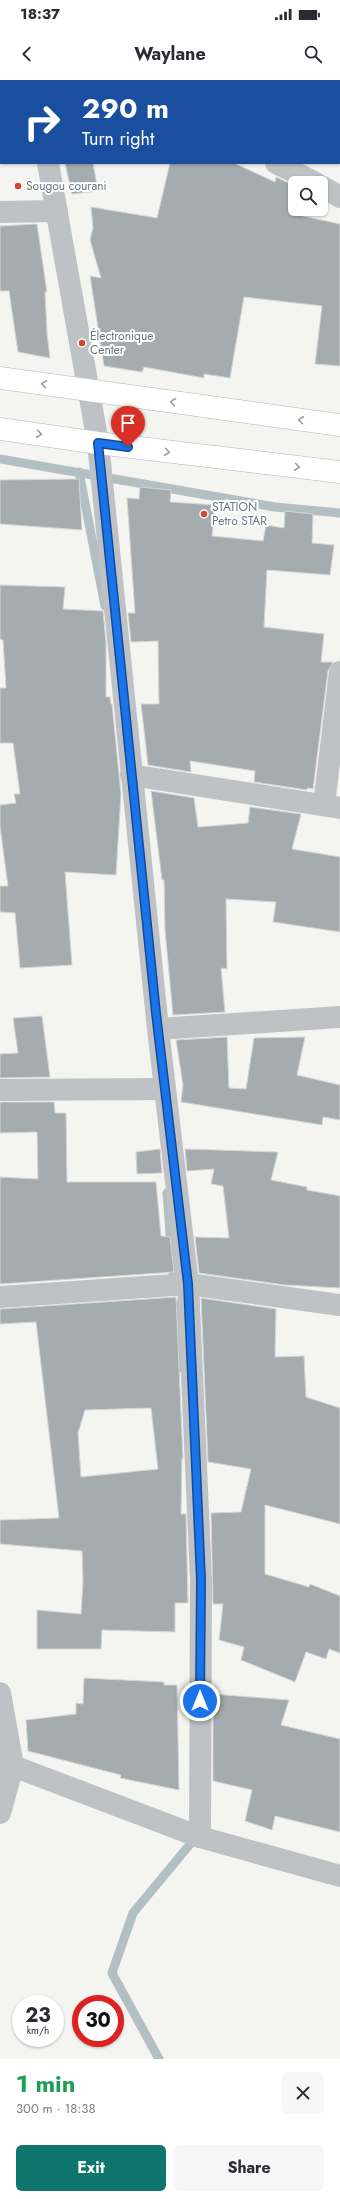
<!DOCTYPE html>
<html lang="en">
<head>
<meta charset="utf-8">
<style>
  :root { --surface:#fff; --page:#f7f7f7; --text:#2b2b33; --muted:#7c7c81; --accent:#0f766e }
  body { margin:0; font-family:Jost,sans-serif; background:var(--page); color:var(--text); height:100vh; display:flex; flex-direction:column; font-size:15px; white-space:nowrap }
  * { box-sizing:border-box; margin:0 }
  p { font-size:13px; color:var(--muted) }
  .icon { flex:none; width:22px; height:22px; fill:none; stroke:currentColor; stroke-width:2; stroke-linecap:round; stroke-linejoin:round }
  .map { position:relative; height:1979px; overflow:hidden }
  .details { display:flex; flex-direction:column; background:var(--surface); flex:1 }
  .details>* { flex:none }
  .hud { position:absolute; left:0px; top:0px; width:340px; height:84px; box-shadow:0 1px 3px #0004; background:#1a4fa0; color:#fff; overflow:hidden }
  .controls { position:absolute; left:288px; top:96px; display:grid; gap:8px }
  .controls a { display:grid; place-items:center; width:40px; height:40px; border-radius:6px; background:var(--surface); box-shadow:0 1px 3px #0004; font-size:20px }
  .speed { position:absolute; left:12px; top:1915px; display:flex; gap:8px; font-size:20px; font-weight:700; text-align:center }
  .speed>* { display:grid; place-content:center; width:52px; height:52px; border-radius:50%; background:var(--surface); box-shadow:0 1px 3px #0004; line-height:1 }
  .speed small { font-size:10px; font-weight:400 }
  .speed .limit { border:6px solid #d22; background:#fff; color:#111 }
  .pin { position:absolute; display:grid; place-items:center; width:34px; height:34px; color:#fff; margin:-41px -17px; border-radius:50% 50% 50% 0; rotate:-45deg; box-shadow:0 0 4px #0007 }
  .pin .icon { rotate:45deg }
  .me { position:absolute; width:44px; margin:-22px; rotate:0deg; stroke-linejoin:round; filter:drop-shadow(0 0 3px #0008) }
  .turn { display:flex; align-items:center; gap:14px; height:84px; padding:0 16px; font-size:18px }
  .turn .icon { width:52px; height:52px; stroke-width:2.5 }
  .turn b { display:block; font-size:28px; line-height:34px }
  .round { display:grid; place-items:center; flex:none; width:42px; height:42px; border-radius:6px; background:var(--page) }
  .headline { display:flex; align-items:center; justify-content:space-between; height:68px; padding:0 16px }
  h1 { font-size:24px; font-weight:700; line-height:30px; color:#1e9e55 }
  .cta { display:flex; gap:8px; margin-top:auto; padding:8px 16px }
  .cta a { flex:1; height:46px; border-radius:6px; background:var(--accent); color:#fff; font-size:16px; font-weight:700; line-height:46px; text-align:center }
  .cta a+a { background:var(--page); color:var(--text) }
  .status { display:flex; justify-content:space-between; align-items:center; height:28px; padding:0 20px; background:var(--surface); direction:ltr }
  .status svg { height:11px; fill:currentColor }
  header { display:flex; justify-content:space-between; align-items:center; height:52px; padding:0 16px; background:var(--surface); font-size:18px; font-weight:700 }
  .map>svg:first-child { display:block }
</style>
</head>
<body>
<div class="status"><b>18:37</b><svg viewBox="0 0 49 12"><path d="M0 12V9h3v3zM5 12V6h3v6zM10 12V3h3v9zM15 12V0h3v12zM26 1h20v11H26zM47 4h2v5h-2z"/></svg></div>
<header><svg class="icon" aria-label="back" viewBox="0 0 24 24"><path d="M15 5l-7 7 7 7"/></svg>Waylane<svg class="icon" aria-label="search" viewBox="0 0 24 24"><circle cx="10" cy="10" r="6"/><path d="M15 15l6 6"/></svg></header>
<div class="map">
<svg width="340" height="1979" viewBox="0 0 340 1979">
  <rect width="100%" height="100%" fill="#f4f4f1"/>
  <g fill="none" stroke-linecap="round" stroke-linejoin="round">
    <!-- stream -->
    <g stroke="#b3c0c3" stroke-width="9">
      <path d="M0,379L275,427L340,433"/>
      <path d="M79,392L105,526"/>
      <path d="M167,1113L174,1206"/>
      <path d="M176,1225L181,1288"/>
      <path d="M159,1979L112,1893L133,1833L196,1757L195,1754"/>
    </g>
  </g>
  <!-- building -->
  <g fill="#a4acb0" stroke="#d6d6d4" fill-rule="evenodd">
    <path d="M65,83H93L98,111L72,114Z"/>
    <path d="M170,83H234L275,102L276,97L295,106V129H305L303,136L340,144V286L315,284L322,226L244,217L230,298L204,294V298L144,287L142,292L104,286L90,196L101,198L90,160L93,148L91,127L157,138Z"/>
    <path d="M37,144L47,212H45L47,253L50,278L18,272L9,211H0V146Z"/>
    <path d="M79,399L82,450L0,444V400Z"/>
    <path d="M140,407L171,410L170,422L215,425L212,456L263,461L266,445L284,448L285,431L313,434L312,463L334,465L330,495L267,490L264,547L324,554L321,582H333L328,591L313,709L307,708V710L254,702L255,691L190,681L191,692L148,685L141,624H159L158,561L131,562L128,533H135L127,418L139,419Z"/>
    <path d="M0,505L65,507L63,529L103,531L106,563V617H110L111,624H112L121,714L116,795L65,792L72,885L20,888L15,833L0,832V806H8L0,747V725L16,723L14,714H20L13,663H0V608H6L3,560L0,559Z"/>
    <path d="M151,711L194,718L198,747L248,743L250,727L301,734L292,769L340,777V852L273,842L276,822L226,819L227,889L221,888L225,932L173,935L165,850L164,800H162Z"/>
    <path d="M42,936L50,997L0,998V974L18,973L13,938Z"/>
    <path d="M227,957L229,1008L246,1009L254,958L305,957L297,995L340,1005V1040L323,1037L322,1045L181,1022L183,1005L176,960Z"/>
    <path d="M0,1022H54L55,1033H66L67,1102H156L161,1156L170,1157L174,1192L0,1204V1097L38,1099L37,1052L0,1053Z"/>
    <path d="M160,1069L162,1093L137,1094L136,1072Z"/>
    <path d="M185,1069L278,1072L271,1100L307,1107V1110L340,1116V1208L285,1205L199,1193L195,1157L229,1158L223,1106L211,1104L214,1089L187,1091Z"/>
    <path d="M176,1217L183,1379L182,1378L181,1434H186L188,1523H175V1552L102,1550L101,1569H37V1530L81,1534L83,1501L82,1471L0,1464V1440L59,1438L36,1242L0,1244V1229ZM151,1328L158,1389L81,1397L78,1353L85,1330Z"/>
    <path d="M201,1218L276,1229L275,1277L304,1276L306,1317L340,1328V1444L265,1425V1494L309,1507L310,1504L340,1516V1573L329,1569L326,1579L306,1572L295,1602L241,1580L244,1567L219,1560L223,1524H213L211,1433L241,1432L251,1389L208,1382Z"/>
    <path d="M84,1598L164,1602V1605H177L179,1710L120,1698L121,1695L28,1671L26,1640L76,1634V1623L83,1624Z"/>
    <path d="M213,1614L289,1620L281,1645L340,1659V1752L275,1736L272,1750L245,1741L252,1710L213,1701Z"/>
  </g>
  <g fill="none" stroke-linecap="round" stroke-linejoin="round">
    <!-- major casing -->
    <g stroke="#b0b5b7" stroke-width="23">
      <g id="major">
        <path d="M0,298L340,345"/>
        <path d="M0,349L98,363L340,392"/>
      </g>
    </g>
    <!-- minor -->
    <g stroke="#bec2c5" stroke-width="22">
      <path d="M34,0V1"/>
      <path d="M90,0L93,1"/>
      <path d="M48,83L98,363L158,949L188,1204L201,1500L200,1757"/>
      <path d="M276,83L316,103"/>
      <path d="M321,106L340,117"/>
      <path d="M0,132L57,131"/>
      <path d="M131,695L340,728"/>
      <path d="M324,725L340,592"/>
      <path d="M158,949L340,937"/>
      <path d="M0,1010L165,1009"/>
      <path d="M0,1217L188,1204L340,1225"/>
      <path d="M0,1613L13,1686L0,1733"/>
      <path d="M0,1684L13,1686L200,1757L340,1796"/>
    </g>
    <!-- major -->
    <use href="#major" stroke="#fff" stroke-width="22"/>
  </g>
  <!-- one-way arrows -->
  <defs><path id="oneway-chevron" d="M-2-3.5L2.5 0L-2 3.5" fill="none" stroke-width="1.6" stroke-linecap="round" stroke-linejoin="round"/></defs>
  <g stroke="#94a0a6">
    <use href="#oneway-chevron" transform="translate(44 304) rotate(-172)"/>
    <use href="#oneway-chevron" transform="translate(173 322) rotate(-172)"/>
    <use href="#oneway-chevron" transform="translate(301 340) rotate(-172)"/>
    <use href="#oneway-chevron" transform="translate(39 354) rotate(8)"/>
    <use href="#oneway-chevron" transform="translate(167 372) rotate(7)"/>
    <use href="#oneway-chevron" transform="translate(297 387) rotate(7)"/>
  </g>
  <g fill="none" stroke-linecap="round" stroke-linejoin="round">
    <!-- route casing -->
    <g stroke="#114b97" stroke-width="10">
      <path id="route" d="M128,367L98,363L156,933L188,1204L201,1500L200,1621"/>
    </g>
    <!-- route -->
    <use href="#route" stroke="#1a73e8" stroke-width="7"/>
  </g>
  <!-- markers -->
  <g fill="#d54730" stroke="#fff" stroke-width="1.5">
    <circle cx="18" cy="106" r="4"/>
    <circle cx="82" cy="263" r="4"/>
    <circle cx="204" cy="434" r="4"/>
  </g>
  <g text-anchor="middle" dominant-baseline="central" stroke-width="4" stroke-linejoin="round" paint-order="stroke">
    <!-- poi labels -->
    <g font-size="12" fill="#667780" stroke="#fff" text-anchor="start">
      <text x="26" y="106">Sougou courani</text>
      <text x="90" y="256">Électronique<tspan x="90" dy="14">Center</tspan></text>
      <text x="212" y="427">STATION<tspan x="212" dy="14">Petro STAR</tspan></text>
    </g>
  </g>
</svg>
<div class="controls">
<a><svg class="icon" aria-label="search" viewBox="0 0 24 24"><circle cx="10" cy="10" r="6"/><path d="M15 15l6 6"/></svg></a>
</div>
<div class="speed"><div>23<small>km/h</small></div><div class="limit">30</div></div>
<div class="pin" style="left:128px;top:367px;background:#d93025"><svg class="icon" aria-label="arrive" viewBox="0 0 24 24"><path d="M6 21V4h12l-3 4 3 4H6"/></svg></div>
<svg class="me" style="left:200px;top:1621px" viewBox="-20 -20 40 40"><circle r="17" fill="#1a73e8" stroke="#fff" stroke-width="3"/><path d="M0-11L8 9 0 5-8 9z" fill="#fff"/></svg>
<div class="hud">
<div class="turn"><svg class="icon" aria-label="right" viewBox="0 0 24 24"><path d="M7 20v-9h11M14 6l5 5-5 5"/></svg><div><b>290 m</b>Turn right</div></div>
</div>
</div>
<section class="details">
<div class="headline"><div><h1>1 min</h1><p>300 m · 18:38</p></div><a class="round"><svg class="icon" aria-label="close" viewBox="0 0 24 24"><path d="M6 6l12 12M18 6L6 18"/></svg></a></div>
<div class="cta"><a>Exit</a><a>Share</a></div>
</section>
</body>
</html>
